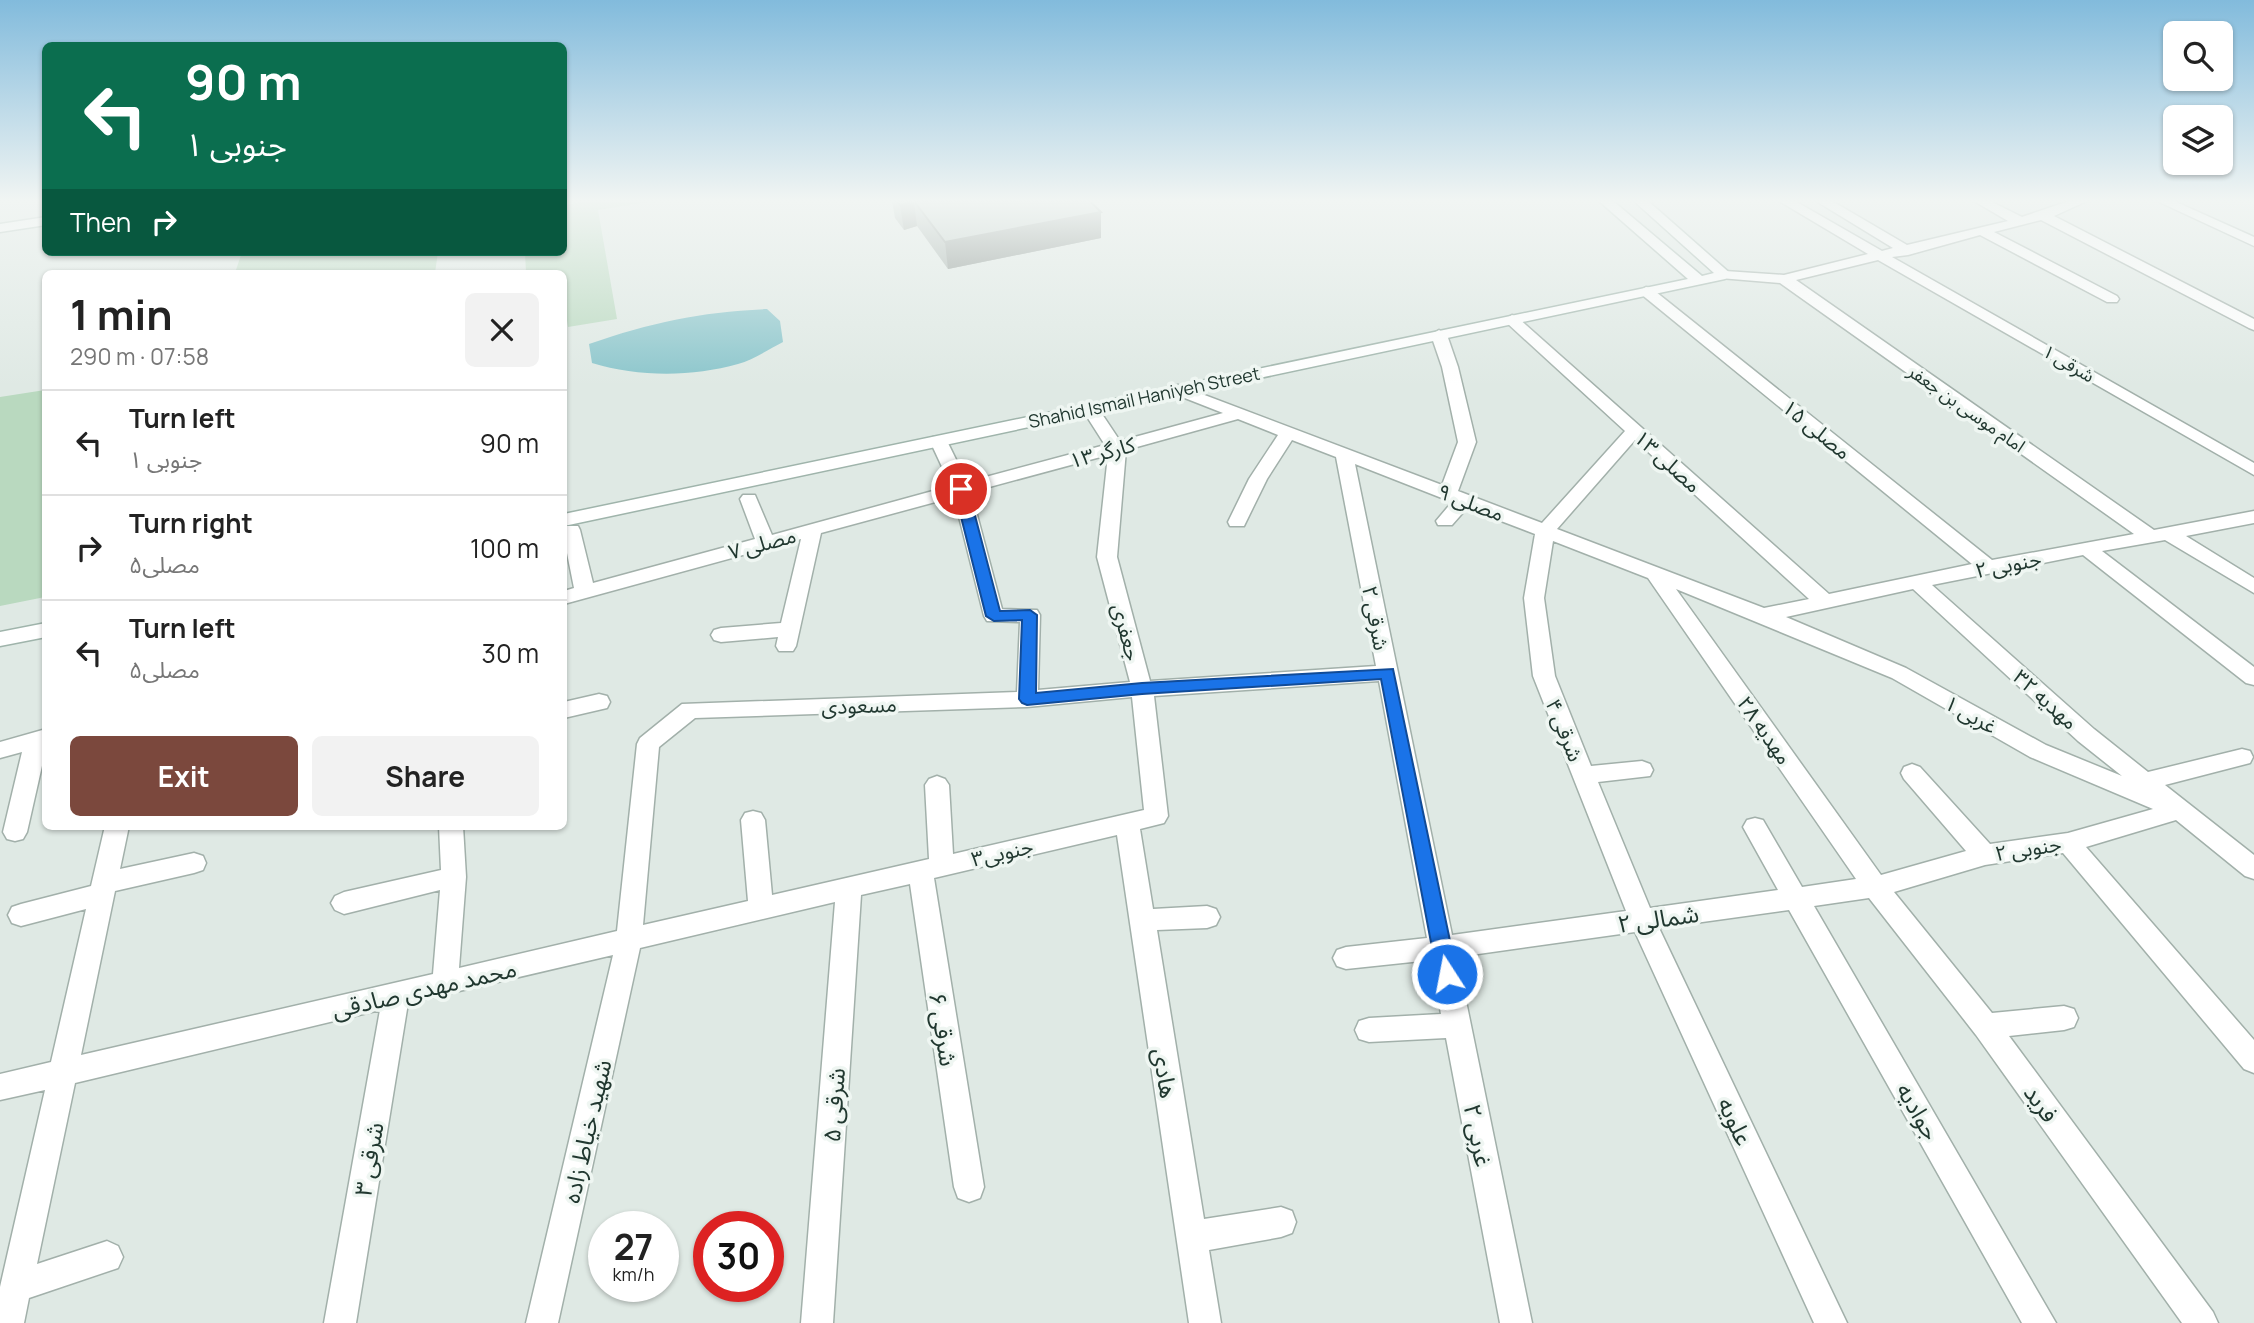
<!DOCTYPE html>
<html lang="en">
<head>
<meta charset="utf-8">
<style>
  :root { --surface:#fff; --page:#f2f2f2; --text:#222; --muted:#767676; --line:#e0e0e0; --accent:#7b483d }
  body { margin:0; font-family:Manrope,"Noto Sans Arabic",sans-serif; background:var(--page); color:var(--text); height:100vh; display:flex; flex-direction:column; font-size:26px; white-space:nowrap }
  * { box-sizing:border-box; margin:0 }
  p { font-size:23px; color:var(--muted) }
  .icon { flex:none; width:38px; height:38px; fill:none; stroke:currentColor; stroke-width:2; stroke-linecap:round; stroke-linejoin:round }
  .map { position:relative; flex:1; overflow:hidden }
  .side { position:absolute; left:42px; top:270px; width:525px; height:560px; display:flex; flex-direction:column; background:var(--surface); border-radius:10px; box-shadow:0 2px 5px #0004 }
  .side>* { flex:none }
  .guide { position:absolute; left:42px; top:42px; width:525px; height:214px; border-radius:10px; box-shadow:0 2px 5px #0004; background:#0b6e4f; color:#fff; overflow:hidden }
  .buttons { position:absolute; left:2163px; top:21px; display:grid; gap:14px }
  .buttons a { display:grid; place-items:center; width:70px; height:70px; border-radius:10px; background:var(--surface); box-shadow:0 2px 5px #0004; font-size:35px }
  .speed { position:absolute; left:588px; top:1211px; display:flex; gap:14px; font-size:35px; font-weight:700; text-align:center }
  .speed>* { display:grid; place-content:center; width:91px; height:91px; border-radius:50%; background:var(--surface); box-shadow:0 2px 5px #0004; line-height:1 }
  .speed small { font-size:18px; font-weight:400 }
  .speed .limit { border:10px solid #d22; background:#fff; color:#111 }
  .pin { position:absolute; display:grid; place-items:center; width:60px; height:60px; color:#fff; margin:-30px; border:4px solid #fff; border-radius:50%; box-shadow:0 2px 7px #0007 }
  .me { position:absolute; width:77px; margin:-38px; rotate:349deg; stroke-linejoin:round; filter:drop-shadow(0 0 5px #0008) }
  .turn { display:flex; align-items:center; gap:24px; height:147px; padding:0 28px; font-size:32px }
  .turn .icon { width:91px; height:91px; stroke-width:2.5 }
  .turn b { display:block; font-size:49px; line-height:60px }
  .then { display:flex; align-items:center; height:66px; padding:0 28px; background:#0003; gap:14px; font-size:26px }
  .round { display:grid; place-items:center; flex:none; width:74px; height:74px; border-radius:10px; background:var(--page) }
  .overview { display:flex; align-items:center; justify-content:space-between; height:119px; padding:0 28px }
  h1 { font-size:42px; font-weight:700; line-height:52px }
  .cta { display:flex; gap:14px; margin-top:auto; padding:14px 28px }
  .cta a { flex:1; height:80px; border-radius:10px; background:var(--accent); color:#fff; font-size:28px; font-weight:700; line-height:80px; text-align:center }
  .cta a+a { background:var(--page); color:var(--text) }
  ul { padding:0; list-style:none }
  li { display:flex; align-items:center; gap:21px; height:105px; padding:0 28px; border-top:2px solid var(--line) }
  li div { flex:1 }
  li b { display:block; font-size:26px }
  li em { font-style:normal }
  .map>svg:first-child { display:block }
</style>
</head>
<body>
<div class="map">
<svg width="2254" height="1323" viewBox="0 0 2254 1323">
  <rect width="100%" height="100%" fill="#dfe9e4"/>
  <!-- green -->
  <g fill="#b9d9bf">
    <path d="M591,201H655L598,210L617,319L568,327L564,301V273H526L525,252H564V205Z"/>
    <path d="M242,252H438L435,273H235Z"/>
    <path d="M45,390V597L0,606V397Z"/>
  </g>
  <!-- water -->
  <path fill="#8ac5cb" d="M767,309L780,321L783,342C769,349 753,360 738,364C692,377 638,377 592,363L589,344C652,322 701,312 767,309Z"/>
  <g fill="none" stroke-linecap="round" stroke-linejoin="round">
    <!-- street casing -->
    <g stroke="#a2b0aa" stroke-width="3">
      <g id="street">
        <path d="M1779,201H1795L1882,251L1893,248L1816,201H1832L1907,245L2008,221L1974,201H1990L2022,217L2069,201H2087L2054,216L2254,319V330L2249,328L2041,220L1994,232L2117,296L2119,299L2117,302H2107L1980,235L1908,255L1892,257L2254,463V475L1878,260L1796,280L2154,530L2254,511V523L2186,536L2254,578V593L2165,540L2102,551L2254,667V685L2246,683L2083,555L1932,585L2094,729L2148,772L2242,749L2250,751L2253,757L2250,763L2165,785L2254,855V879L2245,876L2176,820L2086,847L2254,1040V1073L2244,1069L2063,853L1985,865L1894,892L1992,1013L2064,1006L2074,1009L2078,1018L2074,1027L2064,1030L2009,1036L2213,1312L2218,1323H2182L1976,1035L1869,898L1814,906L2056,1323H2022L1789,910L1659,928L1847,1323H1814L1635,932L1457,957L1532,1323H1500L1446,1038L1369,1042L1359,1039L1355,1030L1359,1021L1369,1018L1441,1014L1431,960L1346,969L1337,966L1333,958L1337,950L1346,947L1427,938L1379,681L1154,696L1168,816L1164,823L1140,829L1153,909L1207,906L1216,909L1220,917L1216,925L1207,928L1157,930L1204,1219L1281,1207L1292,1211L1296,1222L1292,1233L1281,1237L1209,1250L1221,1323H1189L1117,835L934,878L984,1187L980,1198L969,1202L958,1198L954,1187L910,884L861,895L833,1323H801L835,902L640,948L558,1323H526L613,955L408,1003L356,1323H324L380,1010L75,1083L37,1264L107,1241L118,1246L123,1257L118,1268L29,1298L24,1323H0V1287L45,1090L0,1100V1074L51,1062L86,909L21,926L12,923L8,915L12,907L21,904L91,886L105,826H129L120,869L194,853L203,856L206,863L203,870L194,873L115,891L81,1055L433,974L440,890L344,914L335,910L331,903L335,896L344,892L441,870L439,826H463L466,877L459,968L617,931L637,744L640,738L682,704L1017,692L1020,622L987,621L984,616L954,497L821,533L796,646L793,651H779L776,646L778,637L721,642L714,640L711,635L714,630L721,628L781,623L801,539L564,604V591L574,588L564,538V526H578L580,530L593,583L755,539L740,499L743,495H755L772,535L951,486L930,441L933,437H945L967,482L1105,445L1082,409L1084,405H1096L1120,441L1223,413L1172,393L1170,390L1172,387L1178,385L1442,485L1458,442L1442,367L1431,335L1439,330L1447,335L1458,367L1476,442L1458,491L1542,523L1625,431L1507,323L1504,320L1512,315L1517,317L1829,594L1972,564L1641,294L1639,291L1646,287L1651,288L1992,560L2134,534L1780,283L1720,278V272L1725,271L1784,275L1868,254ZM1238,419L1278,435L1249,479L1228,522L1230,526H1244L1267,479L1292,440L1336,457L1376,666L1150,681L1117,557L1126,450ZM1635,440L1809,599L1764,608L1557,529ZM1108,455L1097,557L1130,682L1038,690L1040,615L1037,610L1002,609L971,492ZM1355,464L1452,502L1436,521L1438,525H1452L1467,508L1535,534L1524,598L1533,676L1626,911L1452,935ZM1553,541L1648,578L1856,879L1802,887L1763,820L1755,818L1747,820L1743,827L1778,890L1650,908L1598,782L1650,776L1653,770L1650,764L1642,761L1591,766L1555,676L1544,598ZM1676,589L1892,678L2030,757L2153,809L2068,833L1990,844L1920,767L1912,764L1904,767L1901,773L1904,779L1966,851L1881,875ZM1913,589L2078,741L2122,776L2046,745L1906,668L1786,617ZM1132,697L1144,810L953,854L949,785L945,779L937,776L929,779L925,785L929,859L772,895L765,820L761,813L753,811L745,813L741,820L748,901L643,925L659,747L695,718L1027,707Z"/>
        <path d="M2157,201H2174L2254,237V246Z"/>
        <path d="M599,694L607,696L610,702L607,708L564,718V702Z"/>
        <path d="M46,729V748L27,832L23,839L15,841L7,839L3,832L22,752L0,758V742Z"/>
      </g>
    </g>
    <!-- secondary casing -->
    <g stroke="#9fb4ab" stroke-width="3">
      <g id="secondary">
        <path d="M1599,201H1613L1702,276L1714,273L1634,201H1648L1732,275L1725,279L564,526V514L1688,279Z"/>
        <path d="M46,217V225L0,232V224Z"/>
        <path d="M46,623V637L0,646V632Z"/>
      </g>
    </g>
    <!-- street -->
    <use href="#street" fill="#fff" fill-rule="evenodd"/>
    <!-- secondary -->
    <use href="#secondary" fill="#fff" fill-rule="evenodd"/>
  </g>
  <!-- wall -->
  <path fill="#9eaaa5" d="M892,201H1090L1101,212V238L948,269L917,226L904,230L895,218Z"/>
  <!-- shaded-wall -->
  <g fill="#818b86">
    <path d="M911,201H914L917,226L904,230L900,205Z"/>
    <path d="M1101,212V238L948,269L945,242Z"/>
  </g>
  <!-- building -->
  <g fill="#b8c6c0" stroke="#818b86" stroke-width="2">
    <path d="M897,201H911L900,205Z"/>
    <path d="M914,201H1090L1101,212L945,242Z"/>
  </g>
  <!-- sky -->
  <linearGradient id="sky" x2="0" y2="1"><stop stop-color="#82bbdc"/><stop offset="0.52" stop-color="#f1f5f3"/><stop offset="1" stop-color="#f1f5f3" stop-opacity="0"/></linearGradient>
  <rect width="2254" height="386" fill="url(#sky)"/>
  <!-- route -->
  <path fill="#1a73e8" stroke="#114b97" stroke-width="2" d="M961,485L968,489L1000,611L1030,610L1037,615L1036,693L1142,683L1393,669L1457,974L1454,980L1447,982L1440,980L1437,974L1381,679L1142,694L1027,705L1022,703L1019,699L1022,620L994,621L986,616L954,489Z"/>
  <g text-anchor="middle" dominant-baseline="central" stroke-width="7" stroke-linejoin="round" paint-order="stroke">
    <!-- far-street labels -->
    <g font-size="18" fill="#213830" stroke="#eff6f2">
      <text transform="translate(2069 363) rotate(30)">شرقی ۱</text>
      <text transform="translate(1144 397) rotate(-12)">Shahid Ismail Haniyeh Street</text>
      <text transform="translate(1967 408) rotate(35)">امام موسی بن جعفر</text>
    </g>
    <!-- street labels -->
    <g font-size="21" fill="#213830" stroke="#eff6f2">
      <text transform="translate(1817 429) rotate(39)">مصلی ۱۵</text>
      <text transform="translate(1102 452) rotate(-15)">کارگر ۱۳</text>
      <text transform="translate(1668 461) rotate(42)">مصلی ۱۳</text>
      <text transform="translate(1471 502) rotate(21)">مصلی ۹</text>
      <text transform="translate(762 543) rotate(-15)">مصلی ۷</text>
      <text transform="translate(2008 564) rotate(-11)">جنوبی ۲</text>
      <text transform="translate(1376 618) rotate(79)">۲ شرقی</text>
      <text transform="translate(1127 632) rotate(75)">جعفری</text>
      <text transform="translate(2046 699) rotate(42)">مهدیه ۳۲</text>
      <text transform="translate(859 705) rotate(-2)">مسعودی</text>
      <text transform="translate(1971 714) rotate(29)">۱ غربی</text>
      <text transform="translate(1565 730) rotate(68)">۴ شرقی</text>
      <text transform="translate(1765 730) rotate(55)">مهدیه ۲۸</text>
      <text transform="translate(2028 848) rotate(-9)">۲ جنوبی</text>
      <text transform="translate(1002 852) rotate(-13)">جنوبی۳</text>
    </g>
    <!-- near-street labels -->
    <g font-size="24" fill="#213830" stroke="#eff6f2">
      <text transform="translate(1658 918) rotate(-8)">۲ شمالی</text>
      <text transform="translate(424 988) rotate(-13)">محمد مهدی صادقی</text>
      <text transform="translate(944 1029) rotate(81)">۶ شرقی</text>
      <text transform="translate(1166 1073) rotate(81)">هادی</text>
      <text transform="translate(2042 1103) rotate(54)">فرید</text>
      <text transform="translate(833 1105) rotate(-86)">۵ شرقی</text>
      <text transform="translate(1919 1111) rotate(60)">جوادیه</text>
      <text transform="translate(1736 1121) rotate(65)">علویه</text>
      <text transform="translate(586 1131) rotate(-77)">شهید خیاط زاده</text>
      <text transform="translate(1479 1135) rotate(79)">۲ غربی</text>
      <text transform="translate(368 1159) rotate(-80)">۳ شرقی</text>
    </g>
  </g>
</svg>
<div class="buttons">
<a><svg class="icon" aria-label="search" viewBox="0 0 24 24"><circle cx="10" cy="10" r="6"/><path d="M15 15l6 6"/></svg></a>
<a><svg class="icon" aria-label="layers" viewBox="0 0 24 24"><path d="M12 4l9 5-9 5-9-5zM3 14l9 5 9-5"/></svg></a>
</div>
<div class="speed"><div>27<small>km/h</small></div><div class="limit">30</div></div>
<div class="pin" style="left:961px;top:489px;background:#d93025"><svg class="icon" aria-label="arrive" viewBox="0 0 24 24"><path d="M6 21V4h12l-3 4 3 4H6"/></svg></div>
<svg class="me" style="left:1447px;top:974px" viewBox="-20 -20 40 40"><circle r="17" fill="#1a73e8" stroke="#fff" stroke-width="3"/><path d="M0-11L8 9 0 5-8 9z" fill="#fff"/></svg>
<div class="guide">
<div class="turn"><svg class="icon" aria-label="left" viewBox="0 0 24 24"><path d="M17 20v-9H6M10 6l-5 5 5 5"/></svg><div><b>90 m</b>۱ جنوبی</div></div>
<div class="then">Then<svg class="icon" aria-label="right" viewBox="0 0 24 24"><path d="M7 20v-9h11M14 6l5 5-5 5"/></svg></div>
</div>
<section class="side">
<div class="overview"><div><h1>1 min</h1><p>290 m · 07:58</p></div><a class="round"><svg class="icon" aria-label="close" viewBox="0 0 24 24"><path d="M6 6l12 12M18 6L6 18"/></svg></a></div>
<ul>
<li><svg class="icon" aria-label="left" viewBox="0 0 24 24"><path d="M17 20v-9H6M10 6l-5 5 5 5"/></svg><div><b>Turn left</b><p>۱ جنوبی</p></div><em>90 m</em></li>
<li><svg class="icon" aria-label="right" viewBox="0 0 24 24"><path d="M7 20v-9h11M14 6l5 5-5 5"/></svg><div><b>Turn right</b><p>مصلی۵</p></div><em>100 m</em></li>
<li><svg class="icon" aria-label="left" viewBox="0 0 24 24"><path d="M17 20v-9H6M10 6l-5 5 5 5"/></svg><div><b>Turn left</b><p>مصلی۵</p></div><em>30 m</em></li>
</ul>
<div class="cta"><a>Exit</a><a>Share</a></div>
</section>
</div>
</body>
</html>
